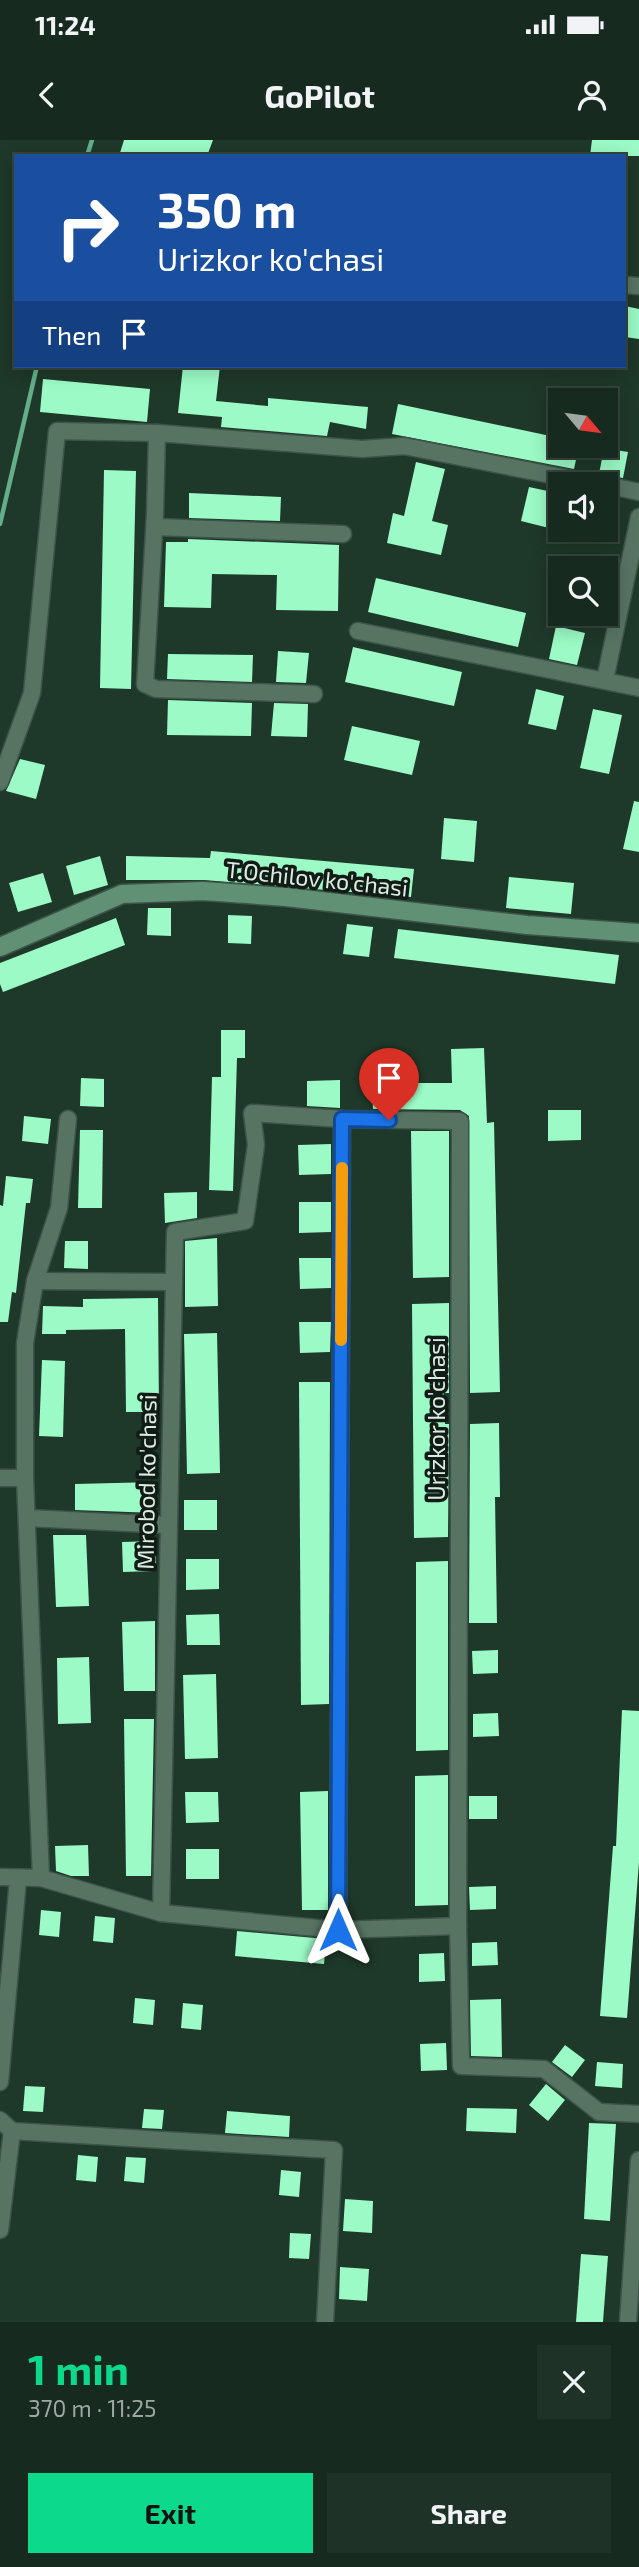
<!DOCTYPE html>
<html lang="en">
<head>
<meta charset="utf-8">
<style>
  :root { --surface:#162a1f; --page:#1f3228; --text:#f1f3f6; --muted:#9ea7a4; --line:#35463d; --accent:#0dd98a }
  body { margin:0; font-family:"Exo 2",sans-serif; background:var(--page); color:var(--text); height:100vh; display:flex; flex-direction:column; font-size:26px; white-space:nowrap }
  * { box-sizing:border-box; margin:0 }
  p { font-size:23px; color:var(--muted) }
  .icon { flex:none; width:38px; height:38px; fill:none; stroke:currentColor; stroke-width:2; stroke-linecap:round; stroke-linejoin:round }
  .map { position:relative; height:2182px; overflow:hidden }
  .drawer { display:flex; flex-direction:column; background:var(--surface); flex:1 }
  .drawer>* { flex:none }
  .top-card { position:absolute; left:14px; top:14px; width:612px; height:214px; border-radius:0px; box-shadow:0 4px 18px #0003,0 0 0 2px var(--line); background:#1a4fa0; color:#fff; overflow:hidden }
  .needle { width:46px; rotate:119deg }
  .tools { position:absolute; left:548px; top:248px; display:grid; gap:14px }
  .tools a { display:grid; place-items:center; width:70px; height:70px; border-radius:0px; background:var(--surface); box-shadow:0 4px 18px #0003,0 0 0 2px var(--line); font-size:35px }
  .pin { position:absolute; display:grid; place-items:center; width:60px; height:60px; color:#fff; margin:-72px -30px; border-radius:50% 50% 50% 0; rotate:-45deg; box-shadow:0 0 7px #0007 }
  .pin .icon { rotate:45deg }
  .me { position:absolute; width:77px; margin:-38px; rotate:0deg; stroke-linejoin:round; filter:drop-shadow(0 0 5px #0008) }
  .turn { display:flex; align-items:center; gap:24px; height:147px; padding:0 28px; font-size:32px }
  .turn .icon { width:91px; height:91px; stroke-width:2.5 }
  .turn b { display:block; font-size:49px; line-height:60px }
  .then { display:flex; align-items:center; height:66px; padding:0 28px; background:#0003; gap:14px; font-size:26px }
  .round { display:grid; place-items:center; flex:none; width:74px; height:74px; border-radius:0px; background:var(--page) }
  .summary { display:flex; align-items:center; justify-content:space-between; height:119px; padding:0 28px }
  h1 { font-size:42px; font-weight:700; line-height:52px; color:var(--accent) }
  .action { display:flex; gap:14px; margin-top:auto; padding:14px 28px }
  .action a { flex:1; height:80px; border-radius:0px; background:var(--accent); color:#111; font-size:28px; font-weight:700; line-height:80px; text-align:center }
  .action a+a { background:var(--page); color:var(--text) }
  .status { display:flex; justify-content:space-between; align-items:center; height:49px; padding:0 35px; background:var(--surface); direction:ltr }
  .status svg { height:19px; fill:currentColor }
  header { display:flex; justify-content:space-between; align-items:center; height:91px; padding:0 28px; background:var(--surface); font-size:32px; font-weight:700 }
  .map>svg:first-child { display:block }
</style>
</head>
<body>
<div class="status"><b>11:24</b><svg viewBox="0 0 49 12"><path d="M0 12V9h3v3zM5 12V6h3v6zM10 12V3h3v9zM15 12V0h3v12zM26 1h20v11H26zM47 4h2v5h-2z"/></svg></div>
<header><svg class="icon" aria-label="back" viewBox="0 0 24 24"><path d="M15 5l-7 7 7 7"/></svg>GoPilot<svg class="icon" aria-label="person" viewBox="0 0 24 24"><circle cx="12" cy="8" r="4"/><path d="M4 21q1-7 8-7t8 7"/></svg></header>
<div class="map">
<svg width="639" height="2182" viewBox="0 0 639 2182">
  <rect width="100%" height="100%" fill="#1e3829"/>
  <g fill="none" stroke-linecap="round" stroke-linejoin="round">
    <!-- stream -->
    <g stroke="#64ae8a" stroke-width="4.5">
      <path d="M87,16L92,0"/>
      <path d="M0,384L37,226"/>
    </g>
  </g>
  <!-- building -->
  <g fill="#9bfac5">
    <path d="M124,0H213L207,16H119Z"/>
    <path d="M592,0H639V16H590Z"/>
    <path d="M625,166L639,169V199L625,197Z"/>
    <path d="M183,226H220L216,261L268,266V258L368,267L366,289L330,282L327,296L221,287L222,277L178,273Z"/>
    <path d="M43,239L150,249L147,282L40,272Z"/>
    <path d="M398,264L560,298V306H579L574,329L392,294Z"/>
    <path d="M604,308L628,312L623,338L599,334Z"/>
    <path d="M416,322L445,329L432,381L448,385L441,415L387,403L393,373L404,376Z"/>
    <path d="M104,330L136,331L131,549L100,548Z"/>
    <path d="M529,347L557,353L549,388L521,381Z"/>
    <path d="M189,353L281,357L280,381L189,378Z"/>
    <path d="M188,399L339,405L338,471L276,470L277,435L212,434L211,468L164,467L166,402H188Z"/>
    <path d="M376,438L526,473L518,507L368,472Z"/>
    <path d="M556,486L585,493L577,525L549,519Z"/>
    <path d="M353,507L462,532L454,566L345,542Z"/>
    <path d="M278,511L309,513L306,543L276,542Z"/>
    <path d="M168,514L253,515L252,542L167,539Z"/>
    <path d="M536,549L564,556L556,590L528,584Z"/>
    <path d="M168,560L252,563L251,596L167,595Z"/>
    <path d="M274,563L308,564L307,597L271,596Z"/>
    <path d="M593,569L622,575L609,634L580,628Z"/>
    <path d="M352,586L420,601L412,635L344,620Z"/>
    <path d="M20,619L45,625L36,659L6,651Z"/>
    <path d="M634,661L639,662V712L623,709Z"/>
    <path d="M444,678L477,681L474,722L441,719Z"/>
    <path d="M211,711L414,729L411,757L204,740H126V716L210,718Z"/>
    <path d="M100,716L108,745L74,755L66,726Z"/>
    <path d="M43,733L52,762L18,772L9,743Z"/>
    <path d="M509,737L574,743L571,774L506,768Z"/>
    <path d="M148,768H171V796L147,795Z"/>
    <path d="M228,775L252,776L251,804L228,803Z"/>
    <path d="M116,778L125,805L3,852L0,844V823Z"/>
    <path d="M347,784L373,787L369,817L343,814Z"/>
    <path d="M398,789L619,815L615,844L394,818Z"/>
    <path d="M221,890H245V918H237L233,1051L209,1050L212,937H221Z"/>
    <path d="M484,908L487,983L494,982L500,1252L470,1253L469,976L460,970L373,969L372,943H452L451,909Z"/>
    <path d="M81,938L104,939V967L80,966Z"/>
    <path d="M340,940V968L307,966V941Z"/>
    <path d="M548,970H581V1000L548,1001Z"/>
    <path d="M24,976L51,979L48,1004L22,1001Z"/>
    <path d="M80,990H103L102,1068H78Z"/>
    <path d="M411,991H449V1137L413,1138Z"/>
    <path d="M331,1004V1034L299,1035L298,1005Z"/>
    <path d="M6,1036L33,1039L30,1063H26L16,1153L12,1152L8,1182H0V1065L3,1066Z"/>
    <path d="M197,1052V1078L165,1083L164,1053Z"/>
    <path d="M299,1062H331V1092L299,1093Z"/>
    <path d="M217,1098L218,1166L185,1167V1101Z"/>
    <path d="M65,1101H88V1129L64,1128Z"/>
    <path d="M299,1118H331V1148L300,1149Z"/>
    <path d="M158,1158L159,1272H126L125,1189L66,1190V1194H42L43,1166L83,1167V1159Z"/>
    <path d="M449,1163V1253H444L445,1284H449L448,1397L414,1398L412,1164Z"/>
    <path d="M299,1182H331L330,1212L300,1213Z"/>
    <path d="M217,1193L220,1333L187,1334L184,1194Z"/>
    <path d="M42,1220L65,1221L63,1297L39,1296Z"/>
    <path d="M299,1242H330L329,1564L301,1565Z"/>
    <path d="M499,1283L500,1357H495L497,1483H469L470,1284Z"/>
    <path d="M155,1342L156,1373L75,1370V1344Z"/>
    <rect x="184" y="1360" width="33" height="30"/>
    <path d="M53,1395H86L89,1466L56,1467Z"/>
    <path d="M155,1401L156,1431L123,1432L122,1402Z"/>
    <path d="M186,1419H219V1449L186,1450Z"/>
    <path d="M448,1421V1610L416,1611V1422Z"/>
    <path d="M219,1474L220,1505H187L186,1475Z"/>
    <path d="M155,1481V1551H124L122,1482Z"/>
    <path d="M498,1510V1533L473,1534L472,1511Z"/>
    <path d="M89,1517L91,1583L58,1584L57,1518Z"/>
    <path d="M216,1534L218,1618L185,1619L183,1535Z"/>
    <path d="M622,1570L639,1571V1722L627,1878L600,1876L613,1706H616Z"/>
    <path d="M498,1573L499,1596L473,1597V1574Z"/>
    <path d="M124,1579H154L151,1736H126Z"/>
    <path d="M448,1635V1765L415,1766V1636Z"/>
    <path d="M328,1651V1770H302L300,1652Z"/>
    <path d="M185,1652H218L219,1682L186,1683Z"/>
    <rect x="469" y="1656" width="28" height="23"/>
    <path d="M88,1705L89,1736H71L56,1731L55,1706Z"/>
    <rect x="186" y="1709" width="33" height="30"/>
    <path d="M496,1746V1769L470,1770L469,1747Z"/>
    <path d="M41,1770L61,1772L59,1797L39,1795Z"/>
    <path d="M95,1776L115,1778L113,1803L93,1801Z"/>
    <path d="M237,1791L326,1799L324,1824L235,1816Z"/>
    <path d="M497,1802L498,1825L472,1826V1803Z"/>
    <path d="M444,1813L445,1841L419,1842V1814Z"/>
    <path d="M135,1858L155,1860L153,1885L133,1883Z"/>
    <path d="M501,1859L502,1917L471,1916L470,1860Z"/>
    <path d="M183,1863L203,1865L201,1890L181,1888Z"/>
    <path d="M446,1903L447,1930L421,1931L420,1904Z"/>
    <path d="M565,1905L585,1920L572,1937L552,1922Z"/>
    <path d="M597,1922L623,1924L622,1948L595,1946Z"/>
    <path d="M546,1944L565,1960L548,1981L529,1965Z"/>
    <path d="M25,1946L45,1947L43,1972L23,1971Z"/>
    <path d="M467,1968L517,1969L516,1993L466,1991Z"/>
    <path d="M144,1969L164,1970L162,1989L142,1988Z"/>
    <path d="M227,1971L290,1976L289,1997L225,1993Z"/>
    <path d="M589,1983L616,1984L610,2081L584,2079Z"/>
    <path d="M78,2015L98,2017L96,2042L76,2040Z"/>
    <path d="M126,2017L146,2018L144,2043L124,2041Z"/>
    <path d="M281,2030L301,2032L299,2057L279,2055Z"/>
    <path d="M345,2059L373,2061L372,2093L343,2091Z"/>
    <path d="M290,2093L311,2094L309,2119L289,2118Z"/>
    <path d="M581,2114L608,2116L603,2182H576Z"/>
    <path d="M340,2127L369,2129L367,2161L339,2159Z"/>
  </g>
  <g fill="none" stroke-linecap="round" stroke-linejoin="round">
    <!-- minor casing -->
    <g stroke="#3d5448" stroke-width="19">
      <g id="minor">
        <path d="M625,145L639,146"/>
        <path d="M157,293L155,374L145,544L156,549L314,554"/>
        <path d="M606,345L639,352"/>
        <path d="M155,387L343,394"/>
        <path d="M358,491L639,548"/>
        <path d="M605,540L639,377"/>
        <path d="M0,642L32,553L57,291L157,293L362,309L404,306L602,345"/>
        <path d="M35,1141L173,1142"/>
        <path d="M0,1338H25"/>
        <path d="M27,1378L168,1385"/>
        <path d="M0,1737L41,1738L161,1773L338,1790L458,1786"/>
        <path d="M41,1738L25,1338V1203L35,1141L59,1068L68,979"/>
        <path d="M161,1773L175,1092L245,1081L256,1005L252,973L342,979L460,981L458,1786L461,1926L544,1929L599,1972L639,1974"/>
        <path d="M338,1790L342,979"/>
        <path d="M0,1942L18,1739"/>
        <path d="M0,1980L12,1991L0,2090"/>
        <path d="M12,1991L334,2010L325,2182"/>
        <path d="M628,2182L639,2020"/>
      </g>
    </g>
    <!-- secondary casing -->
    <g stroke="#3d5448" stroke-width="21">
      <path id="secondary" d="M0,807L122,754L203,751L286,757L527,785L639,793"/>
    </g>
    <!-- minor -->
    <use href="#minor" stroke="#577463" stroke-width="16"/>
    <!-- secondary -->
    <use href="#secondary" stroke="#609175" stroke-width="18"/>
  </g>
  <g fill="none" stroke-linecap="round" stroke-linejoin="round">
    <!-- route casing -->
    <g stroke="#114b97" stroke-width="18">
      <path id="route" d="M338,1790L342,979L389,980"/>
    </g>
    <!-- route -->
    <use href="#route" stroke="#1a73e8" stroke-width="12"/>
    <!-- slow -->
    <path stroke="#f59e0b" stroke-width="12" d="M341,1200L342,1028"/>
  </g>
  <g text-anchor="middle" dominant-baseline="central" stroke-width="7" stroke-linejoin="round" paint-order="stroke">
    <!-- street labels -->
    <g font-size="23" fill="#dcece2" stroke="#111c16">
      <text transform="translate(317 738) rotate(6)">T.Ochilov ko'chasi</text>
      <text transform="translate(436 1279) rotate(-90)">Urizkor ko'chasi</text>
      <text transform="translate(146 1342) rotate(-89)">Mirobod ko'chasi</text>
    </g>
  </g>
</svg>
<div class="tools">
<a><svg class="needle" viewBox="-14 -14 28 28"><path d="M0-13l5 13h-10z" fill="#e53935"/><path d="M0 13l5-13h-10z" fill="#9ea7a4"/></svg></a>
<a><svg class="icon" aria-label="sound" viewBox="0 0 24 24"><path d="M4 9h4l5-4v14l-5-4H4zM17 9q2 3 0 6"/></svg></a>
<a><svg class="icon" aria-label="search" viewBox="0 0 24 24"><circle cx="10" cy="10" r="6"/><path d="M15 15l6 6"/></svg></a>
</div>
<div class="pin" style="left:389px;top:980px;background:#d93025"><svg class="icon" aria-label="arrive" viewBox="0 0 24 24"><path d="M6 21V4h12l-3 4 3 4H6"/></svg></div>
<svg class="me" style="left:338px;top:1790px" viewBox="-20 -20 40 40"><path d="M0-17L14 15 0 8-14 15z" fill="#1a73e8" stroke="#fff" stroke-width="4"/></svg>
<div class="top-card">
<div class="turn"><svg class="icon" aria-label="right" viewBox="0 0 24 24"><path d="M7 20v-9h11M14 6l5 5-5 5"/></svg><div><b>350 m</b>Urizkor ko'chasi</div></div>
<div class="then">Then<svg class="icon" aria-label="arrive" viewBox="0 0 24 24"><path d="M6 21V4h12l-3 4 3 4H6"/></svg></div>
</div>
</div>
<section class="drawer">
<div class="summary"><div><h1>1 min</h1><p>370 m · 11:25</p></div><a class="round"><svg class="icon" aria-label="close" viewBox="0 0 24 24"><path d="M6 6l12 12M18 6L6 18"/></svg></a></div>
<div class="action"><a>Exit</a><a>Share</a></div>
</section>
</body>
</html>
